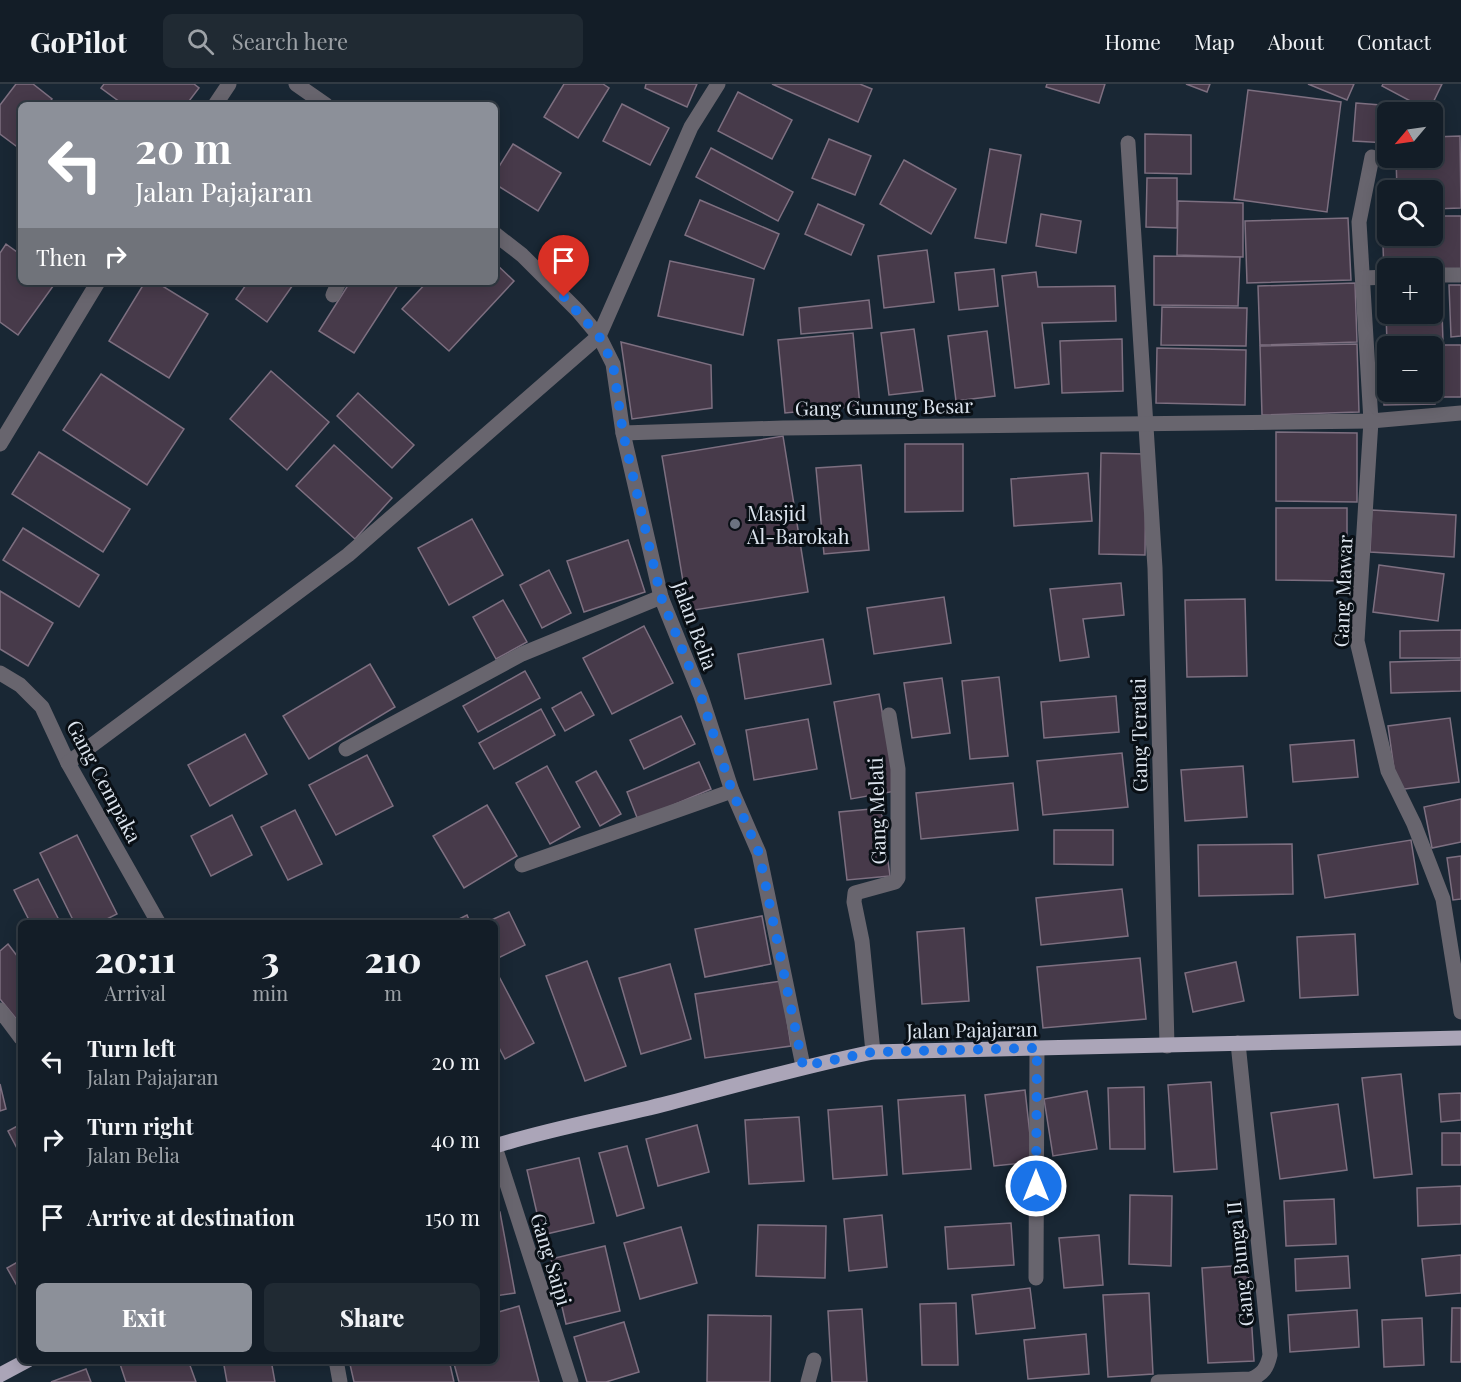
<!DOCTYPE html>
<html lang="en">
<head>
<meta charset="utf-8">
<style>
  :root { --surface:#131d27; --page:#202a33; --text:#f1f3f6; --muted:#9da2a7; --line:#323b44; --accent:#8c9099 }
  body { margin:0; font-family:"Playfair Display",serif; background:var(--page); color:var(--text); height:100vh; display:flex; flex-direction:column; font-size:22px; white-space:nowrap }
  * { box-sizing:border-box; margin:0 }
  p { font-size:20px; color:var(--muted) }
  .icon { flex:none; width:33px; height:33px; fill:none; stroke:currentColor; stroke-width:2; stroke-linecap:round; stroke-linejoin:round }
  .map { position:relative; flex:1; overflow:hidden }
  .drawer { position:absolute; left:18px; top:836px; width:480px; height:444px; display:flex; flex-direction:column; background:var(--surface); border-radius:9px; box-shadow:0 3px 15px #0003,0 0 0 2px var(--line) }
  .drawer>* { flex:none }
  .top-card { position:absolute; left:18px; top:18px; width:480px; height:183px; border-radius:9px; box-shadow:0 3px 15px #0003,0 0 0 2px var(--line); background:#8c9099; color:#fff; overflow:hidden }
  .needle { width:39px; rotate:241deg }
  .fabs { position:absolute; left:1377px; top:18px; display:grid; gap:12px }
  .fabs a { display:grid; place-items:center; width:66px; height:66px; border-radius:9px; background:var(--surface); box-shadow:0 3px 15px #0003,0 0 0 2px var(--line); font-size:30px }
  .pin { position:absolute; display:grid; place-items:center; width:51px; height:51px; color:#fff; margin:-62px -26px; border-radius:50% 50% 50% 0; rotate:-45deg; box-shadow:0 0 6px #0007 }
  .pin .icon { rotate:45deg }
  .me { position:absolute; width:66px; margin:-33px; rotate:0deg; stroke-linejoin:round; filter:drop-shadow(0 0 4px #0008) }
  .turn { display:flex; align-items:center; gap:21px; height:126px; padding:0 18px; font-size:27px }
  .turn .icon { width:78px; height:78px; stroke-width:2.5 }
  .turn b { display:block; font-size:42px; line-height:51px }
  .then { display:flex; align-items:center; height:57px; padding:0 18px; background:#0003; gap:12px; font-size:22px }
  .eta { display:flex; justify-content:space-evenly; align-items:center; height:102px; text-align:center }
  .eta b { font-size:36px; font-weight:800; line-height:42px }
  .button { display:flex; gap:12px; margin-top:auto; padding:12px 18px }
  .button a { flex:1; height:69px; border-radius:9px; background:var(--accent); color:#fff; font-size:24px; font-weight:800; line-height:69px; text-align:center }
  .button a+a { background:var(--page); color:var(--text) }
  ul { padding:0; list-style:none }
  li { display:flex; align-items:center; gap:18px; height:78px; padding:0 18px }
  li div { flex:1 }
  li b { display:block; font-size:22px }
  li em { font-style:normal }
  header { display:flex; align-items:center; gap:36px; box-sizing:border-box; height:84px; padding:0 30px; background:var(--surface); border-bottom:2px solid var(--line) }
  header strong { font-size:28px }
  nav { display:flex; gap:33px; margin-inline-start:auto; font-size:21px }
  .search { width:420px; height:54px; background:var(--page); display:flex; align-items:center; gap:15px; box-sizing:border-box; padding:0 21px; border-radius:9px; color:var(--muted); font-size:22px }
  .map>svg:first-child { display:block }
</style>
</head>
<body>
<header>
<strong>GoPilot</strong>
<div class="search"><svg class="icon" aria-label="search" viewBox="0 0 24 24"><circle cx="10" cy="10" r="6"/><path d="M15 15l6 6"/></svg>Search here</div>
<nav><a>Home</a><a>Map</a><a>About</a><a>Contact</a></nav>
</header>
<div class="map">
<svg width="1461" height="1298" viewBox="0 0 1461 1298">
  <rect width="100%" height="100%" fill="#192734"/>
  <!-- building -->
  <g fill="#473a4a" stroke="#7d6f80" stroke-width="1.5" fill-rule="evenodd">
    <path d="M16,0H33L52,15L48,21H21V55L16,62L0,50V21Z"/>
    <path d="M104,0H194L199,4L186,21H124L101,4Z"/>
    <path d="M564,0H603L609,4L578,54L544,33Z"/>
    <path d="M646,0H697L687,23L645,4Z"/>
    <path d="M772,0H860L872,5L858,38Z"/>
    <path d="M1047,0H1105L1099,19L1046,3Z"/>
    <path d="M1186,0H1210L1207,8Z"/>
    <path d="M1308,0H1354L1347,16Z"/>
    <path d="M1383,0H1442L1429,27L1382,2Z"/>
    <path d="M1248,6L1341,18L1327,128L1234,115Z"/>
    <path d="M738,8L792,36L772,75L718,47Z"/>
    <path d="M1356,19L1406,23V28H1388V59L1353,57Z"/>
    <path d="M622,20L669,44L650,81L603,57Z"/>
    <path d="M1145,50L1191,51V90L1145,89Z"/>
    <path d="M1460,52L1461,124L1432,125V106H1397L1396,74H1432V53Z"/>
    <path d="M829,55L871,72L855,111L812,94Z"/>
    <path d="M513,60L561,89L538,127L495,100V89Z"/>
    <path d="M711,64L793,108L778,137L696,93Z"/>
    <path d="M990,65L1021,71L1006,159L975,154Z"/>
    <path d="M904,76L956,105L931,150L880,120Z"/>
    <path d="M1147,94H1177V144L1146,143Z"/>
    <path d="M700,116L779,150L764,185L685,151Z"/>
    <path d="M1178,117L1243,119V173L1177,171Z"/>
    <path d="M818,120L864,141L851,171L805,150Z"/>
    <path d="M1041,130L1081,137L1076,169L1036,162Z"/>
    <path d="M1432,132H1461V187L1388,184V189H1384L1382,134H1388V152H1432Z"/>
    <path d="M1348,134L1351,196L1247,199L1245,137Z"/>
    <path d="M6,160L21,171V198H56L18,251L0,238V169Z"/>
    <path d="M927,166L934,218L884,224L878,172Z"/>
    <path d="M1154,172L1240,173L1238,222L1154,221Z"/>
    <path d="M670,177L754,195L743,251L658,232Z"/>
    <path d="M495,179L514,197L449,267L402,225L427,198H495Z"/>
    <path d="M994,185L998,222L959,226L955,189Z"/>
    <path d="M1036,188L1038,203L1115,202L1116,237L1042,239L1049,300L1015,304L1002,192Z"/>
    <path d="M1432,195H1441L1443,258L1387,260L1385,196H1388V230H1432Z"/>
    <path d="M145,198H156L208,230L169,294L109,257Z"/>
    <path d="M248,198H295L267,238L236,215Z"/>
    <path d="M350,198H400L354,269L319,247Z"/>
    <path d="M1355,199L1357,258L1260,261L1258,202Z"/>
    <path d="M1449,201H1461V252L1451,253Z"/>
    <path d="M869,216L872,244L801,250L799,224Z"/>
    <path d="M1162,223L1247,224L1246,262L1161,261Z"/>
    <path d="M914,245L923,307L889,311L881,249Z"/>
    <path d="M987,247L995,312L956,317L948,252Z"/>
    <path d="M853,249L860,322L785,329L778,256Z"/>
    <path d="M1122,255L1123,307L1062,309L1060,257Z"/>
    <path d="M621,258L711,281L712,324L632,335Z"/>
    <path d="M1357,260L1359,328L1262,331L1260,262Z"/>
    <path d="M1434,261L1435,320L1384,321L1382,262ZM1388,262H1432V308H1388Z"/>
    <path d="M1438,261H1461V313H1440Z"/>
    <path d="M1157,264L1246,266L1245,321L1156,319Z"/>
    <path d="M271,287L329,338L287,386L230,335Z"/>
    <path d="M101,290L184,345L147,401L63,346Z"/>
    <path d="M358,309L414,361L392,384L337,332Z"/>
    <path d="M1276,348L1357,349V418L1276,417Z"/>
    <path d="M783,352L808,508L688,527L662,372Z"/>
    <path d="M905,360H963V427L905,428Z"/>
    <path d="M334,361L392,414L355,455L296,402Z"/>
    <path d="M39,368L130,425L103,468L12,410Z"/>
    <path d="M1101,369L1146,370L1145,471L1099,470Z"/>
    <path d="M861,381L869,466L824,470L816,384Z"/>
    <path d="M1088,389L1092,437L1014,442L1011,395Z"/>
    <path d="M1276,424H1347V497L1276,496Z"/>
    <path d="M1372,426L1456,431L1454,473L1370,468Z"/>
    <path d="M472,435L503,491L449,521L418,464Z"/>
    <path d="M23,444L99,491L79,523L3,476Z"/>
    <path d="M628,456L645,508L584,528L567,477Z"/>
    <path d="M1379,481L1444,490L1438,537L1373,528Z"/>
    <path d="M549,486L571,529L542,544L520,501Z"/>
    <path d="M1121,499L1124,531L1083,535L1089,573L1060,577L1050,505Z"/>
    <path d="M0,507L53,539L28,582L0,565Z"/>
    <path d="M944,513L951,559L874,570L867,524Z"/>
    <path d="M1245,515L1247,592L1187,593L1185,516Z"/>
    <path d="M503,516L527,558L496,575L473,533Z"/>
    <path d="M644,542L673,599L612,630L583,574Z"/>
    <path d="M1461,546V574H1400V547Z"/>
    <path d="M823,555L831,600L745,615L738,570Z"/>
    <path d="M1461,576V607L1391,609L1390,578Z"/>
    <path d="M370,580L395,623L309,675L283,632Z"/>
    <path d="M525,587L540,614L478,648L463,622Z"/>
    <path d="M999,593L1008,672L970,675L962,597Z"/>
    <path d="M942,594L950,649L912,654L904,599Z"/>
    <path d="M581,608L594,631L565,647L552,624Z"/>
    <path d="M879,610L896,707L851,715L834,618Z"/>
    <path d="M1116,612L1119,648L1044,654L1041,618Z"/>
    <path d="M541,625L555,651L494,685L479,659Z"/>
    <path d="M681,632L695,660L644,685L630,656Z"/>
    <path d="M1450,634L1459,698L1397,706L1388,642Z"/>
    <path d="M808,635L817,685L754,696L746,646Z"/>
    <path d="M245,650L267,690L210,722L188,681Z"/>
    <path d="M1354,656L1358,693L1293,698L1290,661Z"/>
    <path d="M1122,669L1128,723L1043,731L1037,677Z"/>
    <path d="M367,671L393,722L336,751L309,701Z"/>
    <path d="M699,678L711,705L638,736L627,708Z"/>
    <path d="M547,682L580,743L550,760L516,699Z"/>
    <path d="M1243,682L1247,733L1185,737L1181,686Z"/>
    <path d="M596,687L621,730L600,742L576,698Z"/>
    <path d="M1013,699L1018,746L921,755L916,709Z"/>
    <path d="M1461,715V758L1432,764L1424,723Z"/>
    <path d="M487,721L517,772L464,804L433,752Z"/>
    <path d="M881,724L890,792L847,796L839,728Z"/>
    <path d="M295,726L322,780L288,796L261,743Z"/>
    <path d="M232,731L252,771L211,792L191,752Z"/>
    <path d="M1054,746H1113V781L1054,780Z"/>
    <path d="M77,751L117,830L101,838H74L40,769Z"/>
    <path d="M1411,756L1418,800L1325,814L1318,771Z"/>
    <path d="M1292,760L1293,810L1199,812L1198,761Z"/>
    <path d="M1461,772V815L1453,816L1447,774Z"/>
    <path d="M38,795L60,838H30L14,806Z"/>
    <path d="M1122,805L1128,852L1041,861L1036,814Z"/>
    <path d="M509,828L525,861L496,875L495,838H487Z"/>
    <path d="M467,831L470,838H453Z"/>
    <path d="M762,832L771,880L705,893L695,845Z"/>
    <path d="M964,844L969,917L922,920L917,848Z"/>
    <path d="M1355,850L1358,911L1300,914L1297,853Z"/>
    <path d="M8,860L21,877V934L18,937L0,915V867Z"/>
    <path d="M1140,874L1146,935L1043,944L1037,883Z"/>
    <path d="M587,877L626,982L585,997L546,892Z"/>
    <path d="M1236,878L1244,917L1193,928L1185,889Z"/>
    <path d="M670,880L691,955L641,970L619,894Z"/>
    <path d="M495,885L534,959L505,975L495,956Z"/>
    <path d="M781,897L791,962L705,974L695,910Z"/>
    <path d="M1401,990L1412,1090L1374,1094L1362,994Z"/>
    <path d="M1211,998L1217,1085L1174,1088L1168,1001Z"/>
    <path d="M0,1000L6,1025L0,1027Z"/>
    <path d="M1144,1003L1145,1065H1110L1108,1004Z"/>
    <path d="M1025,1006L1033,1078L994,1082L985,1011Z"/>
    <path d="M1087,1007L1097,1065L1053,1072L1044,1015Z"/>
    <path d="M1461,1009V1036L1441,1038L1439,1010Z"/>
    <path d="M965,1011L971,1085L903,1090L898,1016Z"/>
    <path d="M1338,1020L1347,1086L1280,1095L1271,1029Z"/>
    <path d="M882,1022L887,1091L833,1095L828,1026Z"/>
    <path d="M799,1033L804,1097L749,1100L745,1036Z"/>
    <path d="M21,1040V1072L8,1047Z"/>
    <path d="M697,1041L709,1088L658,1102L646,1055Z"/>
    <rect x="1442" y="1049" width="19" height="32"/>
    <path d="M627,1062L644,1124L617,1132L599,1069Z"/>
    <path d="M579,1074L594,1139L542,1151L527,1086Z"/>
    <path d="M1461,1102V1140L1418,1142L1417,1104Z"/>
    <path d="M1130,1111L1172,1112L1171,1182L1129,1180Z"/>
    <path d="M1334,1115L1336,1160L1286,1162L1284,1117Z"/>
    <path d="M495,1128H500L515,1209L495,1212Z"/>
    <path d="M882,1131L887,1183L849,1187L844,1135Z"/>
    <path d="M1011,1139L1014,1181L948,1185L945,1143Z"/>
    <path d="M758,1141L826,1142L825,1194L756,1192Z"/>
    <path d="M681,1143L697,1199L640,1215L624,1159Z"/>
    <path d="M1099,1151L1103,1201L1064,1204L1059,1154Z"/>
    <path d="M605,1162L620,1227L566,1240L551,1175Z"/>
    <path d="M1461,1171V1209L1426,1212L1422,1175Z"/>
    <path d="M1348,1172L1350,1204L1296,1207L1295,1175Z"/>
    <path d="M21,1176V1209L7,1184Z"/>
    <path d="M1248,1181L1254,1277L1208,1279L1202,1184Z"/>
    <path d="M1030,1204L1035,1244L976,1250L972,1211Z"/>
    <path d="M1149,1209L1153,1290L1108,1293L1103,1211Z"/>
    <path d="M956,1219L958,1281H922L920,1220Z"/>
    <path d="M519,1222L539,1298H459L453,1276H495V1229Z"/>
    <path d="M1452,1224H1461V1278H1451Z"/>
    <path d="M862,1225L867,1298H832L828,1227Z"/>
    <path d="M1357,1226L1359,1263L1290,1268L1288,1231Z"/>
    <path d="M708,1231L771,1232L770,1298H707Z"/>
    <path d="M1422,1234L1424,1281L1384,1283L1382,1236Z"/>
    <path d="M624,1238L639,1288L606,1298H587L574,1253Z"/>
    <path d="M1086,1250L1089,1290L1028,1295L1024,1256Z"/>
    <path d="M188,1276L196,1298H126L119,1277Z"/>
    <path d="M223,1276H271L275,1298H227Z"/>
    <path d="M349,1276H449L454,1298H354Z"/>
    <path d="M86,1285L91,1298H51Z"/>
  </g>
  <g fill="none" stroke-linecap="round" stroke-linejoin="round">
    <!-- minor -->
    <g stroke="#68656e" stroke-width="15">
      <path d="M296,0L326,21"/>
      <path d="M215,21L229,0"/>
      <path d="M1128,59L1155,484L1167,962"/>
      <path d="M1372,73L1359,138L1371,337L1357,557L1388,687L1414,740L1443,815L1461,928"/>
      <path d="M495,150L522,171L578,227L599,252L613,280L623,349L661,513L701,612L732,707L759,769L803,982"/>
      <path d="M1432,191H1461"/>
      <path d="M1364,194L1388,193"/>
      <path d="M333,211L339,198"/>
      <path d="M623,349L783,344L1371,337L1461,329"/>
      <path d="M0,360L98,198"/>
      <path d="M0,589L20,601L42,623L68,679L158,838"/>
      <path d="M346,665L522,570L661,513"/>
      <path d="M68,679L348,471L599,252L691,43L718,0"/>
      <path d="M522,781L732,707"/>
      <path d="M0,926L21,954"/>
      <path d="M873,968L862,857L854,818L855,809L895,798L898,794V685L889,631"/>
      <path d="M495,1063L571,1298"/>
      <path d="M1036,1194L1037,964"/>
      <path d="M336,1276L340,1298"/>
      <path d="M808,1298L814,1276"/>
      <path d="M1158,1298L1251,1295C1263,1290 1267,1284 1270,1271L1238,959"/>
    </g>
    <!-- major -->
    <g stroke="#aba5b8" stroke-width="15">
      <path d="M495,1062C552,1044 611,1034 669,1019C737,1001 804,982 873,968L1461,954"/>
      <path d="M0,1291L28,1276"/>
    </g>
  </g>
  <g fill="none" stroke-linecap="round" stroke-linejoin="round">
    <!-- route -->
    <path stroke="#1a73e8" stroke-width="10" stroke-dasharray="0 18" d="M564,213L599,252L613,280L623,349L661,513L701,612L732,707L759,769L803,982L873,968L1037,964L1036,1102"/>
  </g>
  <!-- markers -->
  <circle fill="#6b7280" stroke="#090f15" stroke-width="2" cx="735" cy="440" r="6"/>
  <g text-anchor="middle" dominant-baseline="central" stroke-width="6" stroke-linejoin="round" paint-order="stroke">
    <!-- street labels -->
    <g font-size="20" fill="#dce4ee" stroke="#090f15">
      <text transform="translate(884 322) rotate(-1)">Gang Gunung Besar</text>
      <text transform="translate(1342 507) rotate(-88)">Gang Mawar</text>
      <text transform="translate(696 541) rotate(70)">Jalan Belia</text>
      <text transform="translate(1138 651) rotate(-91)">Gang Teratai</text>
      <text transform="translate(105 697) rotate(62)">Gang Cempaka</text>
      <text transform="translate(876 727) rotate(-92)">Gang Melati</text>
      <text transform="translate(972 945) rotate(-1)">Jalan Pajajaran</text>
      <text transform="translate(552 1175) rotate(73)">Gang Saipi</text>
      <text transform="translate(1239 1180) rotate(-96)">Gang Bunga II</text>
    </g>
    <!-- poi labels -->
    <g font-size="20" fill="#dce4ee" stroke="#090f15" text-anchor="start">
      <text x="747" y="428">Masjid<tspan x="747" dy="23">Al-Barokah</tspan></text>
    </g>
  </g>
</svg>
<div class="fabs">
<a><svg class="needle" viewBox="-14 -14 28 28"><path d="M0-13l5 13h-10z" fill="#e53935"/><path d="M0 13l5-13h-10z" fill="#9da2a7"/></svg></a>
<a><svg class="icon" aria-label="search" viewBox="0 0 24 24"><circle cx="10" cy="10" r="6"/><path d="M15 15l6 6"/></svg></a>
<a>+</a>
<a>−</a>
</div>
<div class="pin" style="left:564px;top:213px;background:#d93025"><svg class="icon" aria-label="arrive" viewBox="0 0 24 24"><path d="M6 21V4h12l-3 4 3 4H6"/></svg></div>
<svg class="me" style="left:1036px;top:1102px" viewBox="-20 -20 40 40"><circle r="17" fill="#1a73e8" stroke="#fff" stroke-width="3"/><path d="M0-11L8 9 0 5-8 9z" fill="#fff"/></svg>
<div class="top-card">
<div class="turn"><svg class="icon" aria-label="left" viewBox="0 0 24 24"><path d="M17 20v-9H6M10 6l-5 5 5 5"/></svg><div><b>20 m</b>Jalan Pajajaran</div></div>
<div class="then">Then<svg class="icon" aria-label="right" viewBox="0 0 24 24"><path d="M7 20v-9h11M14 6l5 5-5 5"/></svg></div>
</div>
<section class="drawer">
<div class="eta">
<div><b>20:11</b><p>Arrival</p></div>
<div><b>3</b><p>min</p></div>
<div><b>210</b><p>m</p></div>
</div>
<ul>
<li><svg class="icon" aria-label="left" viewBox="0 0 24 24"><path d="M17 20v-9H6M10 6l-5 5 5 5"/></svg><div><b>Turn left</b><p>Jalan Pajajaran</p></div><em>20 m</em></li>
<li><svg class="icon" aria-label="right" viewBox="0 0 24 24"><path d="M7 20v-9h11M14 6l5 5-5 5"/></svg><div><b>Turn right</b><p>Jalan Belia</p></div><em>40 m</em></li>
<li><svg class="icon" aria-label="arrive" viewBox="0 0 24 24"><path d="M6 21V4h12l-3 4 3 4H6"/></svg><div><b>Arrive at destination</b></div><em>150 m</em></li>
</ul>
<div class="button"><a>Exit</a><a>Share</a></div>
</section>
</div>
</body>
</html>
